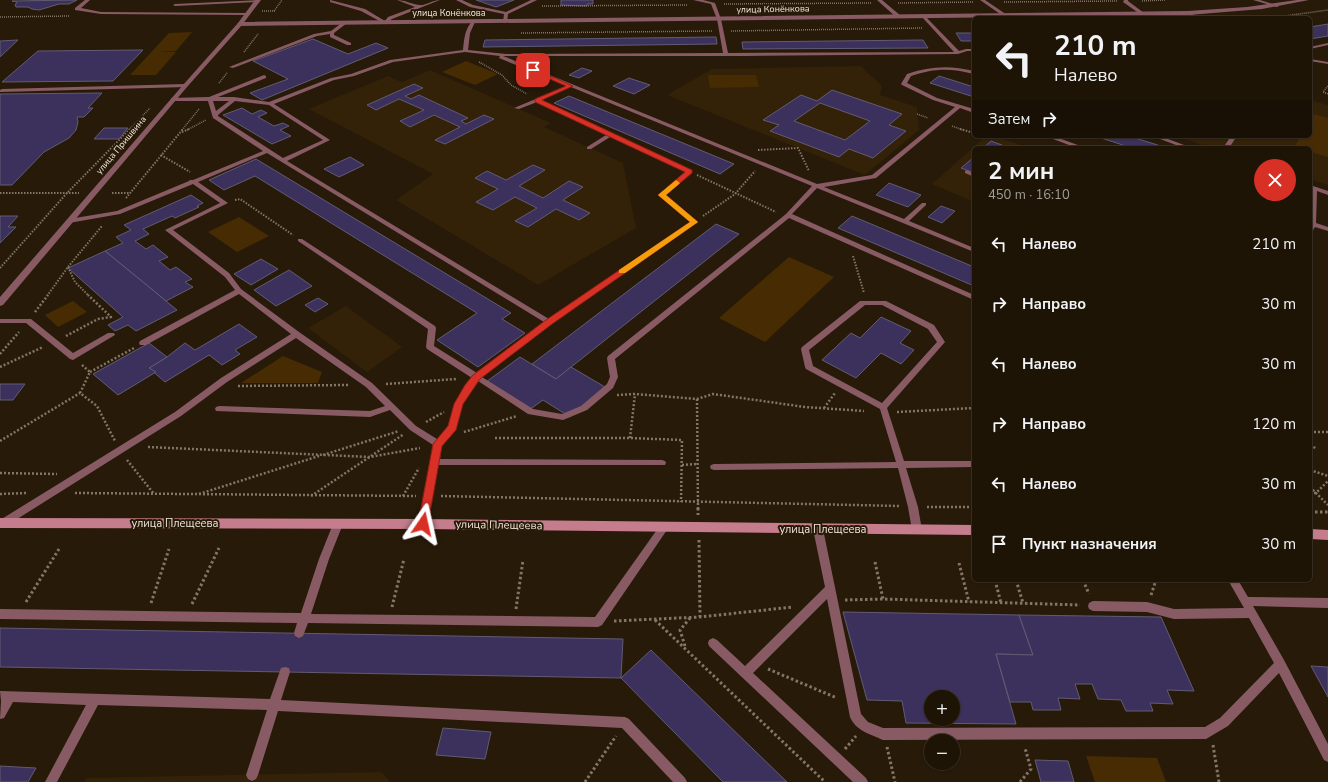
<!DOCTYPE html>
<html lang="ru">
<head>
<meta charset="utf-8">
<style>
  :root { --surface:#1e1406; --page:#2b2114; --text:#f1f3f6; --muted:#a19e9b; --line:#3c3328 }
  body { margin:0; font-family:"Nunito Sans",sans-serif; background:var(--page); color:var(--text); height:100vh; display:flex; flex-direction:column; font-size:15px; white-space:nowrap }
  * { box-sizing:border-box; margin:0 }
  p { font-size:13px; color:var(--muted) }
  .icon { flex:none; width:22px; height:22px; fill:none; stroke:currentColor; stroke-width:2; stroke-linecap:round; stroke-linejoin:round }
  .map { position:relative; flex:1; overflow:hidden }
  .sheet { position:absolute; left:972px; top:146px; width:340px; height:436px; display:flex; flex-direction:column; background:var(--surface); border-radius:6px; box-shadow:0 1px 3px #0004,0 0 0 1px var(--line) }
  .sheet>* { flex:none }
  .banner { position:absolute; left:972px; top:16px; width:340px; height:122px; border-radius:6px; box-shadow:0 1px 3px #0004,0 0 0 1px var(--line); background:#1e1406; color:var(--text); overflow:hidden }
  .buttons { position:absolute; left:924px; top:690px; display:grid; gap:8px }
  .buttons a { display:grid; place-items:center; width:36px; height:36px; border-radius:50%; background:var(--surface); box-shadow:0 1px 3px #0004,0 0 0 1px var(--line); font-size:20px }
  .pin { position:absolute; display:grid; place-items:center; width:34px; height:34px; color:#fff; margin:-17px; border-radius:8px; box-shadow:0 2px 6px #0006 }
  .me { position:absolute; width:44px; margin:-22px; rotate:11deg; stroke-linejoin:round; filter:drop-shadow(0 0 3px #0008) }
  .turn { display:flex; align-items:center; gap:14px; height:84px; padding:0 16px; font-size:18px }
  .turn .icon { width:52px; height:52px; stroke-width:2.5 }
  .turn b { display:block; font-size:28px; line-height:34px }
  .then { display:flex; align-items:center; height:38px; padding:0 16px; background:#0003; gap:8px; font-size:15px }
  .round { display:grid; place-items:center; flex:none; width:42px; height:42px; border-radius:21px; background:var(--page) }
  .head { display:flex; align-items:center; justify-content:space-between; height:68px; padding:0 16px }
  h1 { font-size:24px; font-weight:700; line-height:30px }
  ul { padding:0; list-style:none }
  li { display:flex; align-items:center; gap:12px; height:60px; padding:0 16px }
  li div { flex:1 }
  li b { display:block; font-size:15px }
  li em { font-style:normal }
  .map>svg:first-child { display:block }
</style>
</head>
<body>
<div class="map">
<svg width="1328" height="782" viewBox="0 0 1328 782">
  <rect width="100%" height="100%" fill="#281a08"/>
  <!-- built -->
  <g fill="#332108">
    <path d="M861,66L882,86L880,95L917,107L919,130L865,175L667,95L712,69Z"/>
    <path d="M430,70L551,123L544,127L623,163L636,228L538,285L396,200L433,174L309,109L388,76L402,82Z"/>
    <path d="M1310,100L1328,105V185L1310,179V148H1211L1176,136H1310Z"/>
    <path d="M986,136H994L1029,148H974V202L932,184Z"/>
    <path d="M346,306L402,347L367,372L308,328Z"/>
    <path d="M382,772L390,782H84L86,778Z"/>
  </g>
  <!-- green -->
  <g fill="#462b03">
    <path d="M192,32L176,51H158L176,52L156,75H130L169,33Z"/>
    <path d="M466,61L498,74L475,85L442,72Z"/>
    <path d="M708,75H756L759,87L710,88Z"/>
    <path d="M1314,114L1328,118V157L1310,152V148L1294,147L1301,136H1310V120Z"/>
    <path d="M239,217L269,236L237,252L208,232Z"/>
    <path d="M789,257L834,277L765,342L719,318Z"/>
    <path d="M73,301L87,312L58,327L45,315Z"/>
    <path d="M283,356L322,372L318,383H241Z"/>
    <path d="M1086,756L1157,758L1166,782H1095Z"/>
  </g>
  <!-- building -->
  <g fill="#3c315d" stroke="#605c72" fill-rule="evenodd">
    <path d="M77,0L69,4H59L39,10L32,9L28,7H16L15,5L17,2L12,1Z"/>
    <path d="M476,0H514L496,7Z"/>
    <path d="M561,0H593V4H587V6L561,5Z"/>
    <path d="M1328,24V36L1310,39V27Z"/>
    <path d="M956,33H974V41H961Z"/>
    <path d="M716,37L717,44L483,47L485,40Z"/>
    <path d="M313,39L348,54L376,43L388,48L262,100L250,93L288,79L253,61Z"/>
    <path d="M18,40L0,57V41Z"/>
    <path d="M923,40L928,48L743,49L742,42Z"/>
    <path d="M143,50L113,81L2,82L38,51Z"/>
    <path d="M582,68L592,71L579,78L569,75Z"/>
    <path d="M939,76L974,87V97L930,83Z"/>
    <path d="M629,78L650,85L634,94L613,86Z"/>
    <path d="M414,84L423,88L405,96L411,99L419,95L468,118L461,121L466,124L484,115L494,119L445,144L435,140L460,127L434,115L410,127L400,121L424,110L399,99L376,110L367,105Z"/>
    <path d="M832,90L902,114L889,125L906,131L873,158L849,149L839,157L770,131L779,125L763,120L801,95L817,101ZM820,103L870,121L845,140L794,121Z"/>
    <path d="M102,93L88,108H93L84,117H77L78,122L76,130L69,138L44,152L12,185H0V94Z"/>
    <path d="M569,96L734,164L720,174L554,103Z"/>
    <path d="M242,108L252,114L261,110L267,113L258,117L274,126L283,123L289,126L280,130L291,136L272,144L223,115Z"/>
    <path d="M104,128H128L119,139H94Z"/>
    <path d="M1095,136H1129L1167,148H1132Z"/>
    <path d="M991,141L1007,147L983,148Z"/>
    <path d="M350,157L364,165L339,177L324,169Z"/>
    <path d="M974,157V173L961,168Z"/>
    <path d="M256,159L511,313L502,319L525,333L478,367L437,340L477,313L255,176L224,190L209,180Z"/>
    <path d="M533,165L545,170L519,186L543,198L569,181L583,187L563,200L590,213L579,220L556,209L528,227L515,221L537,208L515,197L493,210L476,202L498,189L475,178L487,171L506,180Z"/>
    <path d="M889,183L921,195L908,207L876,195Z"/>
    <path d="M191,195L203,203L197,206L199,207L175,218L172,216L143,229L149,234L135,241L146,249L153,245L168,257L159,261L170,270L176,267L192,279L185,282L193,287L166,301L105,251L123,243L116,237L131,230L124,225Z"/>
    <path d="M941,206L955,211L942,223L928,217Z"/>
    <path d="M0,216H18L8,227H16L0,243Z"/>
    <path d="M852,216L974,267V286L838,228Z"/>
    <path d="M716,224L739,234L556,379L532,364Z"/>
    <path d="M105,251L166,301L177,310L136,331L128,325L115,331L108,325L123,317L68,268Z"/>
    <path d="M261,259L278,269L251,285L234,274Z"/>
    <path d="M289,270L312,286L276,306L254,290Z"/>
    <path d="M318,298L328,304L315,312L305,305Z"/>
    <path d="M881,317L911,331L900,343L914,350L901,364L881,353L856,378L822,360L851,333L860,338Z"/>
    <path d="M239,324L257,337L235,350L240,354L222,365L209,355L165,382L149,368L167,357L185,343L195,350Z"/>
    <path d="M149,343L167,357L149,368L156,372L118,395L93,374Z"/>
    <path d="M520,357L556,379L571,367L605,387L570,417L543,400L529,410L486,382Z"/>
    <path d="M0,384H25L13,400H0Z"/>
    <path d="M843,612L1019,615L1033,655L996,654L1016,724L906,723L902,701L867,700ZM931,697H953V719H931Z"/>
    <path d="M1019,615L1161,617L1194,691L1167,690L1173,704L1150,703L1153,711H1126L1121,700L1098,699L1092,684H1075L1080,699L1058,698L1061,710H1033L1031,702H1010L996,654L1033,655Z"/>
    <path d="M0,628L623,639L621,678L285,672L0,667Z"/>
    <path d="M651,650L787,782H723L621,678Z"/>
    <path d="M1311,666L1328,667V697Z"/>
    <path d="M443,728L491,732L485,759L436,755Z"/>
    <path d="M1035,760L1068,761L1074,782H1041Z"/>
    <path d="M0,766L36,768L28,782H0Z"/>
  </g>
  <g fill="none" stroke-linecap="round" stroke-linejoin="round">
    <!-- path-far3 -->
    <g stroke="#827667" stroke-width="1.5" stroke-dasharray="1 1" stroke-linecap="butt">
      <path d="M1142,1L1165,0"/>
      <path d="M1004,2L1117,1"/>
      <path d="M898,3L973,2"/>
      <path d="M724,4L871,3"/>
      <path d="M542,6L687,5"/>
      <path d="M262,11H275"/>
      <path d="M274,11L282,0"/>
      <path d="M0,17L69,16"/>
      <path d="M1270,18L1328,10"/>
      <path d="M731,31L922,28"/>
      <path d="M521,33L712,31"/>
      <path d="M244,52L258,34"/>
      <path d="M479,62L502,75L511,85L527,94"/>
      <path d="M219,83L227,73"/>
      <path d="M1328,86L1323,92L1328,94"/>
      <path d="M917,114L928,118"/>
      <path d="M952,126L963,130"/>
      <path d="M129,130L150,108"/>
      <path d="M182,130L199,109"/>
      <path d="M187,130L206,120"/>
    </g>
    <!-- path-far2 -->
    <g stroke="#827667" stroke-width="2" stroke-dasharray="1.5 1.5" stroke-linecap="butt">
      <path d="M960,129L974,133"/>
      <path d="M182,132L189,129"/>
      <path d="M982,136L985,137"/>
      <path d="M758,150L798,148L809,171"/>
      <path d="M161,155L190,172"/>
      <path d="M697,175L776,212"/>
      <path d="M0,193H79"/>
      <path d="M112,193H129"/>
      <path d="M126,198L183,129"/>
      <path d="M235,200L240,199L293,235"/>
      <path d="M703,216L735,194L755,171"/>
      <path d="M853,256L864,293"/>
      <path d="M68,267L75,282L89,296"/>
      <path d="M0,268L67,193L130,129"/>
      <path d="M47,296L68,267L102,226"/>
    </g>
    <!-- path-far1 -->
    <g stroke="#827667" stroke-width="2.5" stroke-dasharray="2 2" stroke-linecap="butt">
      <path d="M35,312L48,295"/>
      <path d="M66,336L98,319L111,317L88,295"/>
      <path d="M0,354L19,332"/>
      <path d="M82,365L90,372L80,393L97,406L115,441"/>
      <path d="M0,367L43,347"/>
      <path d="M90,372L134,348"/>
      <path d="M386,384L456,379"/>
      <path d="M238,386L349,385"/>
      <path d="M617,395L635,394L697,399L713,394L805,407L864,411"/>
      <path d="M697,399L698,509"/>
      <path d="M824,408L835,393"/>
      <path d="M897,412L974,408"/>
      <path d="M426,422L444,412"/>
      <path d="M464,432L517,416"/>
      <path d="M1310,432H1328"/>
      <path d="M495,438H630L682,440L681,502"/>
      <path d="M630,438L635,394"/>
      <path d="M0,441L80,393"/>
      <path d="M1310,445L1317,449"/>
      <path d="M148,447L370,457L420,448"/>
      <path d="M323,455L399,431"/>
      <path d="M127,460L154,494"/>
      <path d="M682,465L697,464"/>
      <path d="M1310,470L1328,476"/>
      <path d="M0,473L57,474"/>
      <path d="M1310,487L1328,505"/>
      <path d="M75,493L416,496"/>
      <path d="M1310,493H1316L1328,481"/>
      <path d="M0,494L26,493"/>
      <path d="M199,494L319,456"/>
      <path d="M311,496L404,434"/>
      <path d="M403,496L419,468"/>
      <path d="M441,496L900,506"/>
      <path d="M927,507H974"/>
    </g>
    <!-- path -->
    <g stroke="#827667" stroke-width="3" stroke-dasharray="2.5 2.5" stroke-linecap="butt">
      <path d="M698,508V515"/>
      <path d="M1310,512H1328"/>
      <path d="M699,540L700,617"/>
      <path d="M875,562L883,599"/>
      <path d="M959,563L969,602"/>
      <path d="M995,580L1001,603"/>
      <path d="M1016,580L1023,603"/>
      <path d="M1083,580L1089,594"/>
      <path d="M1151,595L1156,580"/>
      <path d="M845,600L883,599L1080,605"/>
      <path d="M26,602L59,549"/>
      <path d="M151,603L169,549"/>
      <path d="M192,604L219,548"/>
      <path d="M392,607L404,559"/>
      <path d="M516,609L523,560"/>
      <path d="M655,620L825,782"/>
      <path d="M614,621L700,617L793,607"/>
      <path d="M685,646L680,630L690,618"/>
      <path d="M768,669L837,698"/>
      <path d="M1213,745L1219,782"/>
      <path d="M887,747L895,782"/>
      <path d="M845,749L856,736"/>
      <path d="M585,782L616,736"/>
      <path d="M1020,782L1031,769L1025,748"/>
    </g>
    <!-- service -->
    <g fill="#885b64" fill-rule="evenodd">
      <path d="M85,0H90L81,8L101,12L248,13L250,14L248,15L101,14L75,10V8Z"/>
      <path d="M259,0V1L257,2L175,6L173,5L175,4Z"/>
      <path d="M330,0L365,9L385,21L388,17L415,7L397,0C405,0 411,4 419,5C425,6 433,0 440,0L392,19L385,24L361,11L330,2Z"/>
      <path d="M456,0H462L473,5L506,12L531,0H537L508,14L507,22L505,23L503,22L504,14L470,7Z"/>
      <path d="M693,0H703L715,3L721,19L728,53L954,52L922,17V15H924L959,51L966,49H974V51H967L958,54L745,56H503L817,184L872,175L955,107L933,100L902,85L901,84L907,74C930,66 950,65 974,71V74C950,68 935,68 911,76L907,83L937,98L974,109V113L960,108L876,178L824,187L904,219L922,203H926V205L909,221L974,248V252L817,188L792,214L974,295V300L789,218L615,359L618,377L613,388L587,410L563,420L528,414L478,381L471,389L463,404L456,429L442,445L440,459L662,460L665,461L666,463L665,465H438L428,524L426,527L423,528L420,527L418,524L433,445L410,430L390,410L370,417L216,411L215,409L216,407L219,406L370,411L385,406L366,387L296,338L227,382L181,416L6,526L3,527L0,526V520L175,412L221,378L291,334L239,294L146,345H140L139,343L140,341L235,290L225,277L165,230L220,203L193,184L120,214L69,223L66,221L69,219L117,211L189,181L190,180H193L263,151L213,118L208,101H173L171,100V98L209,97L264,75L266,76V78L218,97H234L269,102L331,78L351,74L390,60L463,50C464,40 465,27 473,21L475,22L470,33L468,50L506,54L723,53L717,19L711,4ZM465,52L500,56L499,58L567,86L514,108L519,109L537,102L606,135L587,147V149H591L610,137L685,172L658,195L691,222L549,319L287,161L330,140L274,104L334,80L354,76L393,62ZM571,87L812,186L786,214L608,356L607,358L610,377L607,384L581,406L562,414L533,409L482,377L552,324L698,222L665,195L691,173V171L541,100ZM213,101H229L216,111ZM235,101L269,105L323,140L283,158L218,116V115ZM267,153L544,322L477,373L434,346L436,328L435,326L302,239H298V241L428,329L426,347L427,349L472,378L465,385L455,404L449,426L437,439L416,426L372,383L299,332L241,289L229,273L173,230L228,203L198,182Z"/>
      <path d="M877,0H882L901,16V18H897Z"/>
      <path d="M980,0H985L1007,15L1003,16Z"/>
      <path d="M1124,0H1128V1L1144,13L1140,14L1123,2Z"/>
      <path d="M1253,0H1260L1279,6L1277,7Z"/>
      <path d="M1188,12L1199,17V18H1194L1186,14V13Z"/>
      <path d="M343,22L347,23L334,33V35L351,43V45H347L330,37V34L317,36L233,68L229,67L314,34L331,31Z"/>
      <path d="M1328,43V45L1310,49V47Z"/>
      <path d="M1310,59L1328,62V64L1310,61Z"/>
      <path d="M185,84L187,85V87L0,92V90L2,89Z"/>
      <path d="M1045,136H1053L1086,148H1077Z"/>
      <path d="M1152,136H1160L1192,148H1184Z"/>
      <path d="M1231,136H1237L1229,148H1223Z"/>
      <path d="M967,170L974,173V177L965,173V171Z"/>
      <path d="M1310,185L1328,191V195L1317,191L1316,223L1328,227V231L1315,227L1312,232L1310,233Z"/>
      <path d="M860,301H886L934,325L945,342L887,408L904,461H974V467L906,468L918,507L922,530L920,533L917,534L914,533L912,530L908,507L898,468L714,470L711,469L710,467L711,465L714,464L896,462L880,409L806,369L805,367L801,349L802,347ZM865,305H882L928,329L937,342L882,403L813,366L809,350Z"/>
      <path d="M0,319H31L73,353L108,333H114L115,335L73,360L70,359L26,323H0Z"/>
      <path d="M338,520L341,521L343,524L329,559L311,614L595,617L661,524L664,523L667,524L669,527L602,625L598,627L308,623L303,636L299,638L295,636L294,633L297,623L0,619V609L301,613L319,559L333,524L335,521Z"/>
      <path d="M818,525L821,526L823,529L861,714L868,722L883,728L1205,727L1220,718L1274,663L1249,618L1174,619L1147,612L1093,611L1089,609L1088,606L1089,603L1093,601L1147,602L1174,609L1244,608L1228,580H1238L1248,597L1328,598V608L1253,606L1284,660L1328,744V762L1324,760L1279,673L1228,726L1206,739L883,740C870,734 856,731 850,717L827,599L753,673L866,778L868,782H853L709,646L708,643L709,640L713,638L717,640L745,666L825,587L813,529L815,526Z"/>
      <path d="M285,667L289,668L290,672L281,700L625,717L629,719L685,778L687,782H673L622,728L278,711L258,775L256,779L252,781L248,779L246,775L267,710L98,705L57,782H45L86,705L13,702L4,718L0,719L1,701L0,691L270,699L281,668Z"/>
    </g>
    <!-- minor -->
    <path fill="#885b64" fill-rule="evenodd" d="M1297,0H1309L1262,9L1188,15L240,26L237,24L240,22L1188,11L1247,7Z"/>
    <!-- tertiary -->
    <path fill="#885b64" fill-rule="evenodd" d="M255,0H261L242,25L187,87L3,305L0,306V297L183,85L238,23Z"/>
    <!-- secondary -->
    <g fill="#c57d8d" fill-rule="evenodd">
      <path d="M0,518L423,519L974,525V535L423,529L0,528Z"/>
      <path d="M1310,529L1328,530V540L1310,539Z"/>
    </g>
  </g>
  <!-- route -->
  <path fill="#d93025" stroke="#8d1f18" d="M533,68L573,86L542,100L692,170V173L666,195L698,222L552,324L480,379L463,404L456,430L442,446L428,524L427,527L423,528L419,527L418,524L433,444L448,426L454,404L465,385L473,375L546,320L690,222L658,195L685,172L535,102V99L566,86L531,71L530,70Z"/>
  <!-- slow -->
  <path fill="#f59e0b" d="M676,180L680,183L679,184L666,195L698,222L625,273H619V270L690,222L658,195Z"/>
  <g text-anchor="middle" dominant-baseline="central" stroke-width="4" stroke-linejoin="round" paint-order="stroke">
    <!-- far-street labels -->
    <g font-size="9" fill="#f2e8dd" stroke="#281a08">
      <text transform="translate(773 9) rotate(-1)">улица Конёнкова</text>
      <text x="449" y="13">улица Конёнкова</text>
      <text transform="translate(121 145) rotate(-50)">улица Пришвина</text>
    </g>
    <!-- street labels -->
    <g font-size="11" fill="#f2e8dd" stroke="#281a08">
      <text x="175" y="523">улица Плещеева</text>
      <text transform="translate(499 525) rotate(1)">улица Плещеева</text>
      <text x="823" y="529">улица Плещеева</text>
    </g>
  </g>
</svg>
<div class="buttons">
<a>+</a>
<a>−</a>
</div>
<div class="pin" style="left:533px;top:70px;background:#d93025"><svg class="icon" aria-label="arrive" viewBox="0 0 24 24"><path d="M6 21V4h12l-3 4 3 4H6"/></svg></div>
<svg class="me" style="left:423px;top:524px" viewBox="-20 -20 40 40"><path d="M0-17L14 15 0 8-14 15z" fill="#d93025" stroke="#fff" stroke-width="4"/></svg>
<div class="banner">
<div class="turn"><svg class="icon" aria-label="left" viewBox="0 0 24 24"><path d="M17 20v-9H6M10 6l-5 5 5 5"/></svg><div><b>210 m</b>Налево</div></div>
<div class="then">Затем<svg class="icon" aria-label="right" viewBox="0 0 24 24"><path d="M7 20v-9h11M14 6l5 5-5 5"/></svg></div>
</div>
<section class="sheet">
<div class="head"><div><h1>2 мин</h1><p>450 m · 16:10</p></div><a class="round" style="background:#d93025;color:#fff"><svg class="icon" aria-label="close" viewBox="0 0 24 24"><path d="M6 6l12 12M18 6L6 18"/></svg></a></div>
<ul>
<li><svg class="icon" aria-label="left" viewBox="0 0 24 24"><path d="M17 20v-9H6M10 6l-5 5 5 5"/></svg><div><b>Налево</b></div><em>210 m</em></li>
<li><svg class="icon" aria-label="right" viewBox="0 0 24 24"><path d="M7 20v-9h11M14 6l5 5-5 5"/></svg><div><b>Направо</b></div><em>30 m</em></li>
<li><svg class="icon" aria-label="left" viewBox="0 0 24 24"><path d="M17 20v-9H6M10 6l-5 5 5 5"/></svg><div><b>Налево</b></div><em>30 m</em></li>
<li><svg class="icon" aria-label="right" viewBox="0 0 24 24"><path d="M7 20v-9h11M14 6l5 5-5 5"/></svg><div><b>Направо</b></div><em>120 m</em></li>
<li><svg class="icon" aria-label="left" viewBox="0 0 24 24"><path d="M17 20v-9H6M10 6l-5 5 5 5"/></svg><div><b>Налево</b></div><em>30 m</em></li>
<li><svg class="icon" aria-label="arrive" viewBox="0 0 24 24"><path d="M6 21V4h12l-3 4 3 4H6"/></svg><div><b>Пункт назначения</b></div><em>30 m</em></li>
</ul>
</section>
</div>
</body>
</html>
